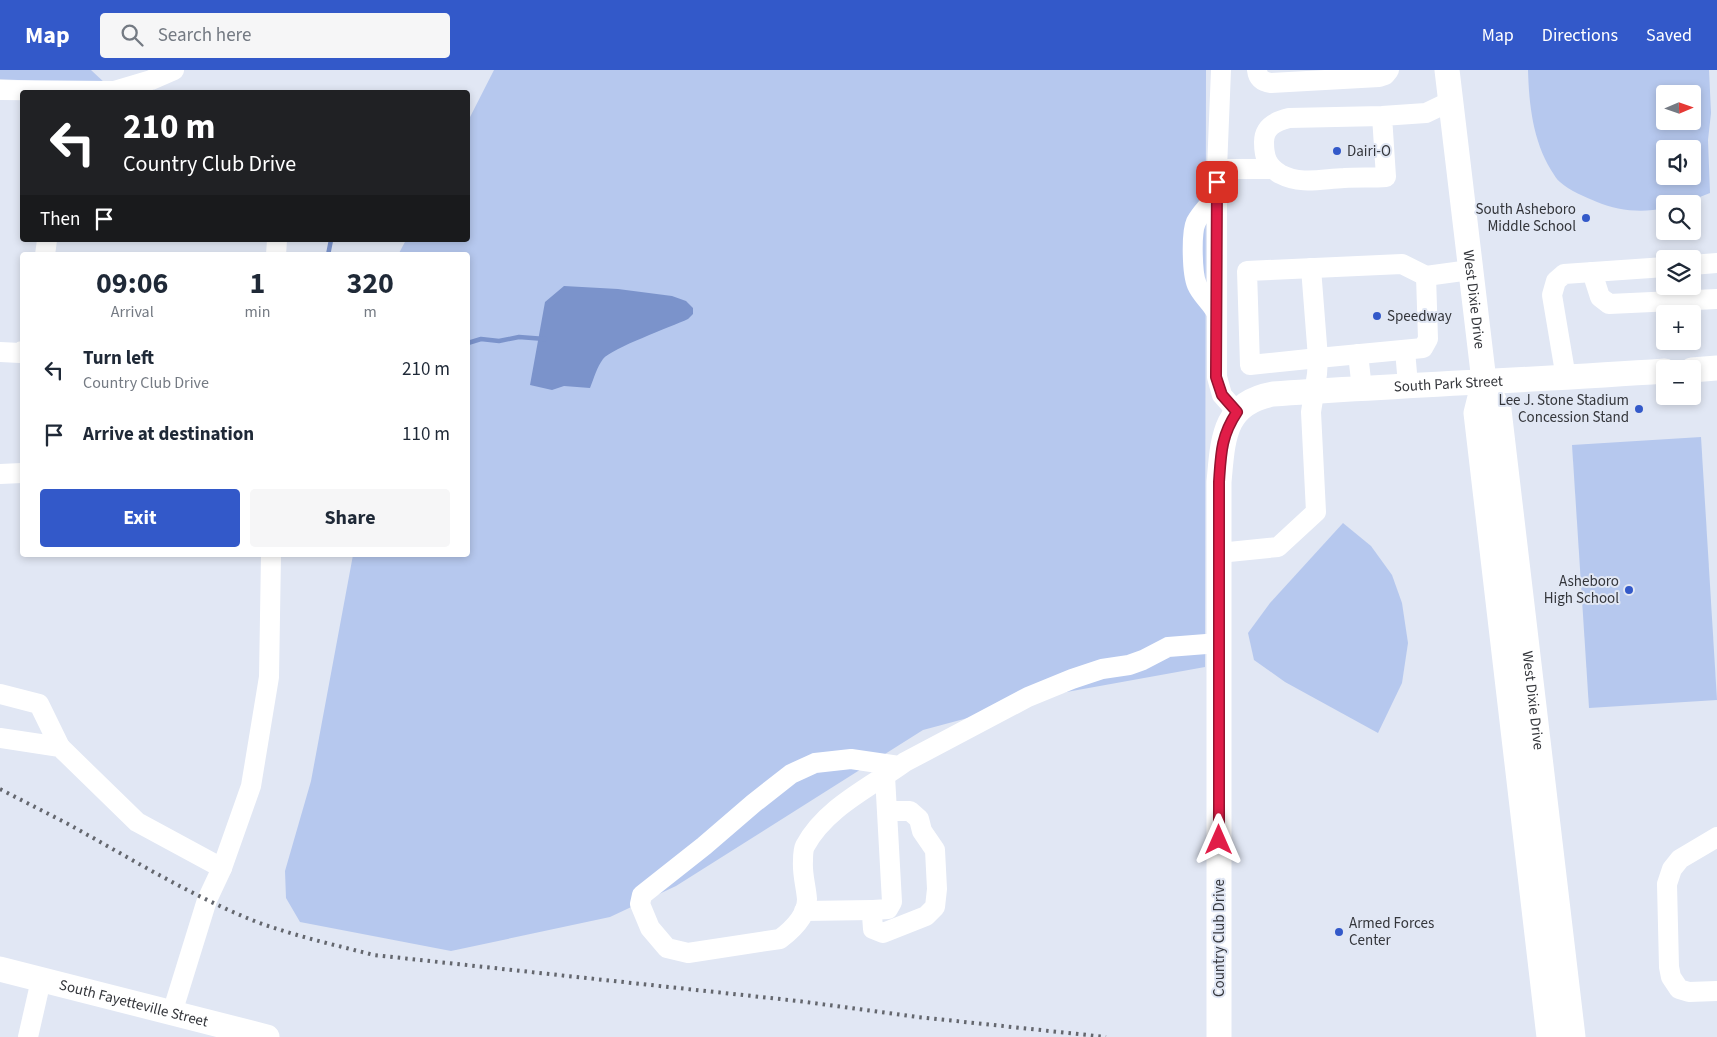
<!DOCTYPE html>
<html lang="en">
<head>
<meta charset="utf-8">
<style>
  :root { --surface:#fff; --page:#f6f6f7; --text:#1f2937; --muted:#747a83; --accent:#3359c9 }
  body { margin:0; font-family:"Source Sans 3",sans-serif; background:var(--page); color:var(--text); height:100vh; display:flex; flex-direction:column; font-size:19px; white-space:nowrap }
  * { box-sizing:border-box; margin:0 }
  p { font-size:16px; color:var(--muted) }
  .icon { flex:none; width:28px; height:28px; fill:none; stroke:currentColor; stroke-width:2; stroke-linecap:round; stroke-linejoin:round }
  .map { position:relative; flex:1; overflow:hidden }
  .sheet { position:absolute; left:20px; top:182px; width:450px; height:305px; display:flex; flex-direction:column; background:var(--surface); border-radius:5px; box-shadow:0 2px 8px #0003 }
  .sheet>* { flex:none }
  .guide { position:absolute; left:20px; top:20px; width:450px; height:152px; border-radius:5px; box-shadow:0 2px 8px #0003; background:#202124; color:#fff; overflow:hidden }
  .needle { width:32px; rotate:88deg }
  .fabs { position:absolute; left:1656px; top:15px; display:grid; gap:10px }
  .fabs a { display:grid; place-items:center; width:45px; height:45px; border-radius:5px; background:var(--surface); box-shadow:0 2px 8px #0003; font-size:25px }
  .pin { position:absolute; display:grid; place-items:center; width:42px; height:42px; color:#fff; margin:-21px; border-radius:10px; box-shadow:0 2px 8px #0006 }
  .me { position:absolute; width:55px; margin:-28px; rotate:0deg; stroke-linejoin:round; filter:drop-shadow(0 0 4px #0008) }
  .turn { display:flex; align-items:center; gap:18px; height:105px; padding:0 20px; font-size:22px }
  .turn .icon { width:65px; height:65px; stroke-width:2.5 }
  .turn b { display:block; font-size:35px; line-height:42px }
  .then { display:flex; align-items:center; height:48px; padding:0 20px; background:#0003; gap:10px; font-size:19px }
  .eta { display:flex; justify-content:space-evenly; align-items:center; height:85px; text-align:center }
  .eta b { font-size:30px; font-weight:700; line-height:35px }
  .cta { display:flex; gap:10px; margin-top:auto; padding:10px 20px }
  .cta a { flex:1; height:58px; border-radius:5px; background:var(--accent); color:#fff; font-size:20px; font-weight:700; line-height:58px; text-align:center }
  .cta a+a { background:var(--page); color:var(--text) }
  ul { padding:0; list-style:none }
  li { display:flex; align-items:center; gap:15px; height:65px; padding:0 20px }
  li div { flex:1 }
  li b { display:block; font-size:19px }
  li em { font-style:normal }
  header { display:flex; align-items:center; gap:30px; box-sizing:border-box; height:70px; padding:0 25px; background:var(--accent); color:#fff }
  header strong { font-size:24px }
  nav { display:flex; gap:28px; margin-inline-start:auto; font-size:18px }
  .search { width:350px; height:45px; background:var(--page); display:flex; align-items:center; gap:12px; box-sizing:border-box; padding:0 18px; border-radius:5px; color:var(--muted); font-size:19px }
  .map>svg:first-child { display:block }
</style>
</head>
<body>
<header>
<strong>Map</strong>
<div class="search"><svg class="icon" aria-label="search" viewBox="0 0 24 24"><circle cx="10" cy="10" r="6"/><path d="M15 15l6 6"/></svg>Search here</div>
<nav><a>Map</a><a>Directions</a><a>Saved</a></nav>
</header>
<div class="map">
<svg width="1717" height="967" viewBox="0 0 1717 967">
  <rect width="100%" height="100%" fill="#e1e7f4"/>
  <!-- green -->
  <g fill="#b6c8ee" fill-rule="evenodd">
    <path d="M0,0H91L107,15L0,9Z"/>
    <path d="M494,0H1206L1205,597L1061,623L923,660L676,816L610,847L451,881L300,852L286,828L285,801L311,711L353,485H468V185H398L406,170H468V51Z"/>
    <path d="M1528,0H1709L1711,43L1708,70L1710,123L1682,134H1665V138C1643,143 1618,141 1597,132C1585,127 1570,121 1560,112C1556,109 1554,104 1551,100C1533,70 1529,35 1528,0ZM1665,24H1692V51H1665ZM1665,79H1692V106H1665Z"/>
    <path d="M1701,367L1717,630L1589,638L1572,375Z"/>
    <path d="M1343,453L1371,476L1392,505L1402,533L1408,573L1402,613L1378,663L1285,612L1254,590L1248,563L1270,533Z"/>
  </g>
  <!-- water -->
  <path fill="#7b93cb" d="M564,216L618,219L672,226L686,231L693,238V244L688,249C671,257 612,278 603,289C597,297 594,308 590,318L564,316L552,320L530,315L545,232Z"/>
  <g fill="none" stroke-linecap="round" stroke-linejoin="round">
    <!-- stream -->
    <g stroke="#7b93cb" stroke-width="4.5">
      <path d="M328,185L331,170"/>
      <path d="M468,273L481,269L499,271L519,267L545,269"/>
    </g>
    <!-- minor -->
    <g stroke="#fff" stroke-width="20">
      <path d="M1221,0L1217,99V307L1222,325L1237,342"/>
      <path d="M1257,0C1258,9 1263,12 1271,13L1379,7L1385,5L1389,0"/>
      <path d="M0,20L114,21L151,10L174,0"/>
      <path d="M1382,46L1386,107C1372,108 1358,107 1344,108C1321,109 1301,115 1280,104C1267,96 1264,87 1264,72C1264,57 1276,51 1289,48L1382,46L1426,43L1451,31"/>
      <path d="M1217,99H1271"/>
      <path d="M45,185L47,170"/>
      <path d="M276,185L277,170"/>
      <path d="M1692,195L1717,193"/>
      <path d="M1311,198L1318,288L1423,278L1428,269L1426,206"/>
      <path d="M1592,202L1600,227L1609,234L1717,229"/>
      <path d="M1217,244C1212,233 1201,225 1197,215C1192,204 1191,163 1196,152C1201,142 1211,134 1217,124"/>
      <path d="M1405,280L1408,315"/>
      <path d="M0,282L20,283L22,281"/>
      <path d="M1358,284L1362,319"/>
      <path d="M1566,308L1552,225L1556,211L1564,204L1665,197"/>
      <path d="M0,404L22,403"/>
      <path d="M1219,483L1278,477L1316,442L1311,342L1317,304L1318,288L1250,295L1247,201L1402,194L1426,206L1470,200"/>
      <path d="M0,624L39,634L60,677"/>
      <path d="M0,668L60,677L137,752L222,798L251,716L269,607L271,485"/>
      <path d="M899,696L851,689L815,693L791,704L754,733L704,776L642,825L640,834L650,858L667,878L688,883L780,869C792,860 807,846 807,829C806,816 802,804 803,791C803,786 803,780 805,776C826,737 871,717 905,692L1028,627L1072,609L1102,599L1129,595L1143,590L1168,577L1219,573"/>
      <path d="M885,706L892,832L888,839L873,840L872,845L873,859L883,863L926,846L935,837L937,819L935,780L922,761L919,749L910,741H887"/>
      <path d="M1717,767L1680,789L1672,799L1667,814L1669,897L1671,907L1679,919L1689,922L1717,921"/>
      <path d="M804,841L873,840"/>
      <path d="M172,943L207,830L222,798"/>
      <path d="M28,967L41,910"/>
    </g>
    <!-- major -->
    <g stroke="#fff" stroke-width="25">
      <path id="s1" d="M1447,0L1484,311L1476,343L1549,967"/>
      <path d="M1692,300L1717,298"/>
      <path id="s2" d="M1484,311L1499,340L1573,967"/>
      <path id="s3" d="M0,899L267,967"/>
      <path id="s4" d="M1219,967V412C1223,369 1223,333 1273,324C1404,315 1534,310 1665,301"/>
    </g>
    <!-- rail -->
    <path stroke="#64676e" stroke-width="4" stroke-dasharray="2.5 5" stroke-linecap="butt" d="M0,719C23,731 45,742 68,754C130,788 191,826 257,852C295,866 335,875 374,885L798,931L918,947L1106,967"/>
  </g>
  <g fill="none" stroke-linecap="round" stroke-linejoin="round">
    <!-- route casing -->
    <g stroke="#92132f" stroke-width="12">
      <path id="route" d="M1217,112L1216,307L1222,325L1237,342C1221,366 1221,383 1219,412V770"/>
    </g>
    <!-- route -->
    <use href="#route" stroke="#e11d48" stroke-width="9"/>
  </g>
  <!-- markers -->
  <g fill="#3359c9" stroke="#e1e7f4" stroke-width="2">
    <circle cx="1337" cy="81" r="5"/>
    <circle cx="1586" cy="148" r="5"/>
    <circle cx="1377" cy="246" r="5"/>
    <circle cx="1639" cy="339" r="5"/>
    <circle cx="1629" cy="520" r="5"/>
    <circle cx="1339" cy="862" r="5"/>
  </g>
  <g text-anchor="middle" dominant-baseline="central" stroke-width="4" stroke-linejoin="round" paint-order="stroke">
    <!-- poi labels -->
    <g font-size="15" fill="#34363b" stroke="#e1e7f4" text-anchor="start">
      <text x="1347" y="81">Dairi-O</text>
      <text x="1576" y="139" text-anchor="end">South Asheboro<tspan x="1576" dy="17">Middle School</tspan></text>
      <text x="1387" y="246">Speedway</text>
      <text x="1629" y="330" text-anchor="end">Lee J. Stone Stadium<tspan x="1629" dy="17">Concession Stand</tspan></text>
      <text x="1619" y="511" text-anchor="end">Asheboro<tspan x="1619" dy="17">High School</tspan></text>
      <text x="1349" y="853">Armed Forces<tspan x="1349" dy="17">Center</tspan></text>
    </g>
    <!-- street labels -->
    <g font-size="15" fill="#34363b" stroke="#e1e7f4">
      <text stroke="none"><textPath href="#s1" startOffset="231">West Dixie Drive</textPath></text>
      <text stroke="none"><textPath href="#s4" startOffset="845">South Park Street</textPath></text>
      <text stroke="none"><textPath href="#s2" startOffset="325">West Dixie Drive</textPath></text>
      <text transform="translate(1219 868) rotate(-90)">Country Club Drive</text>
      <text stroke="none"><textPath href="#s3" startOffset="138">South Fayetteville Street</textPath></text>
    </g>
  </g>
</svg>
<div class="fabs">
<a><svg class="needle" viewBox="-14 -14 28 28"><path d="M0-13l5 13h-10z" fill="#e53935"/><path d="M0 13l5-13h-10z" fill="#747a83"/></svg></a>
<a><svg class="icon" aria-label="sound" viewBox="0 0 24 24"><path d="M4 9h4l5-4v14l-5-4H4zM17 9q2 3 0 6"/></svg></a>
<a><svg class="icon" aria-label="search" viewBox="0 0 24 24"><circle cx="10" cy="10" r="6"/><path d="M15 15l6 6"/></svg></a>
<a><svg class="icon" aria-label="layers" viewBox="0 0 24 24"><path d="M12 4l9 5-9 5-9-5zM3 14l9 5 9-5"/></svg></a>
<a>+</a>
<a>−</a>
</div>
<div class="pin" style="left:1217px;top:112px;background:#d93025"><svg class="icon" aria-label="arrive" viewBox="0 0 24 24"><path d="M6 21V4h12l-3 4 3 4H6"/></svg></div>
<svg class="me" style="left:1219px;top:770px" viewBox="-20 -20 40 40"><path d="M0-17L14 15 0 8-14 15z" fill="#e11d48" stroke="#fff" stroke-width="4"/></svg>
<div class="guide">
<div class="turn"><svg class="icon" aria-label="left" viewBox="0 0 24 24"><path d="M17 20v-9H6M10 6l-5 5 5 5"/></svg><div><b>210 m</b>Country Club Drive</div></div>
<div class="then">Then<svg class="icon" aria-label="arrive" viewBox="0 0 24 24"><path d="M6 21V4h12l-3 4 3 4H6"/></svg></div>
</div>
<section class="sheet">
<div class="eta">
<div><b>09:06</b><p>Arrival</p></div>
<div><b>1</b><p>min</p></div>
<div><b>320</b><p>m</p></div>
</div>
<ul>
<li><svg class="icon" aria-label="left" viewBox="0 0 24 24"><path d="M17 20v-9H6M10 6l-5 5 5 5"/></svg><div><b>Turn left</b><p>Country Club Drive</p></div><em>210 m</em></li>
<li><svg class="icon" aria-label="arrive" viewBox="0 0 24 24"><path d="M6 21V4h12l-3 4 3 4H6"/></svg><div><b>Arrive at destination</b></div><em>110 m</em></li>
</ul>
<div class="cta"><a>Exit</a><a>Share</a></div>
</section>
</div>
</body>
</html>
